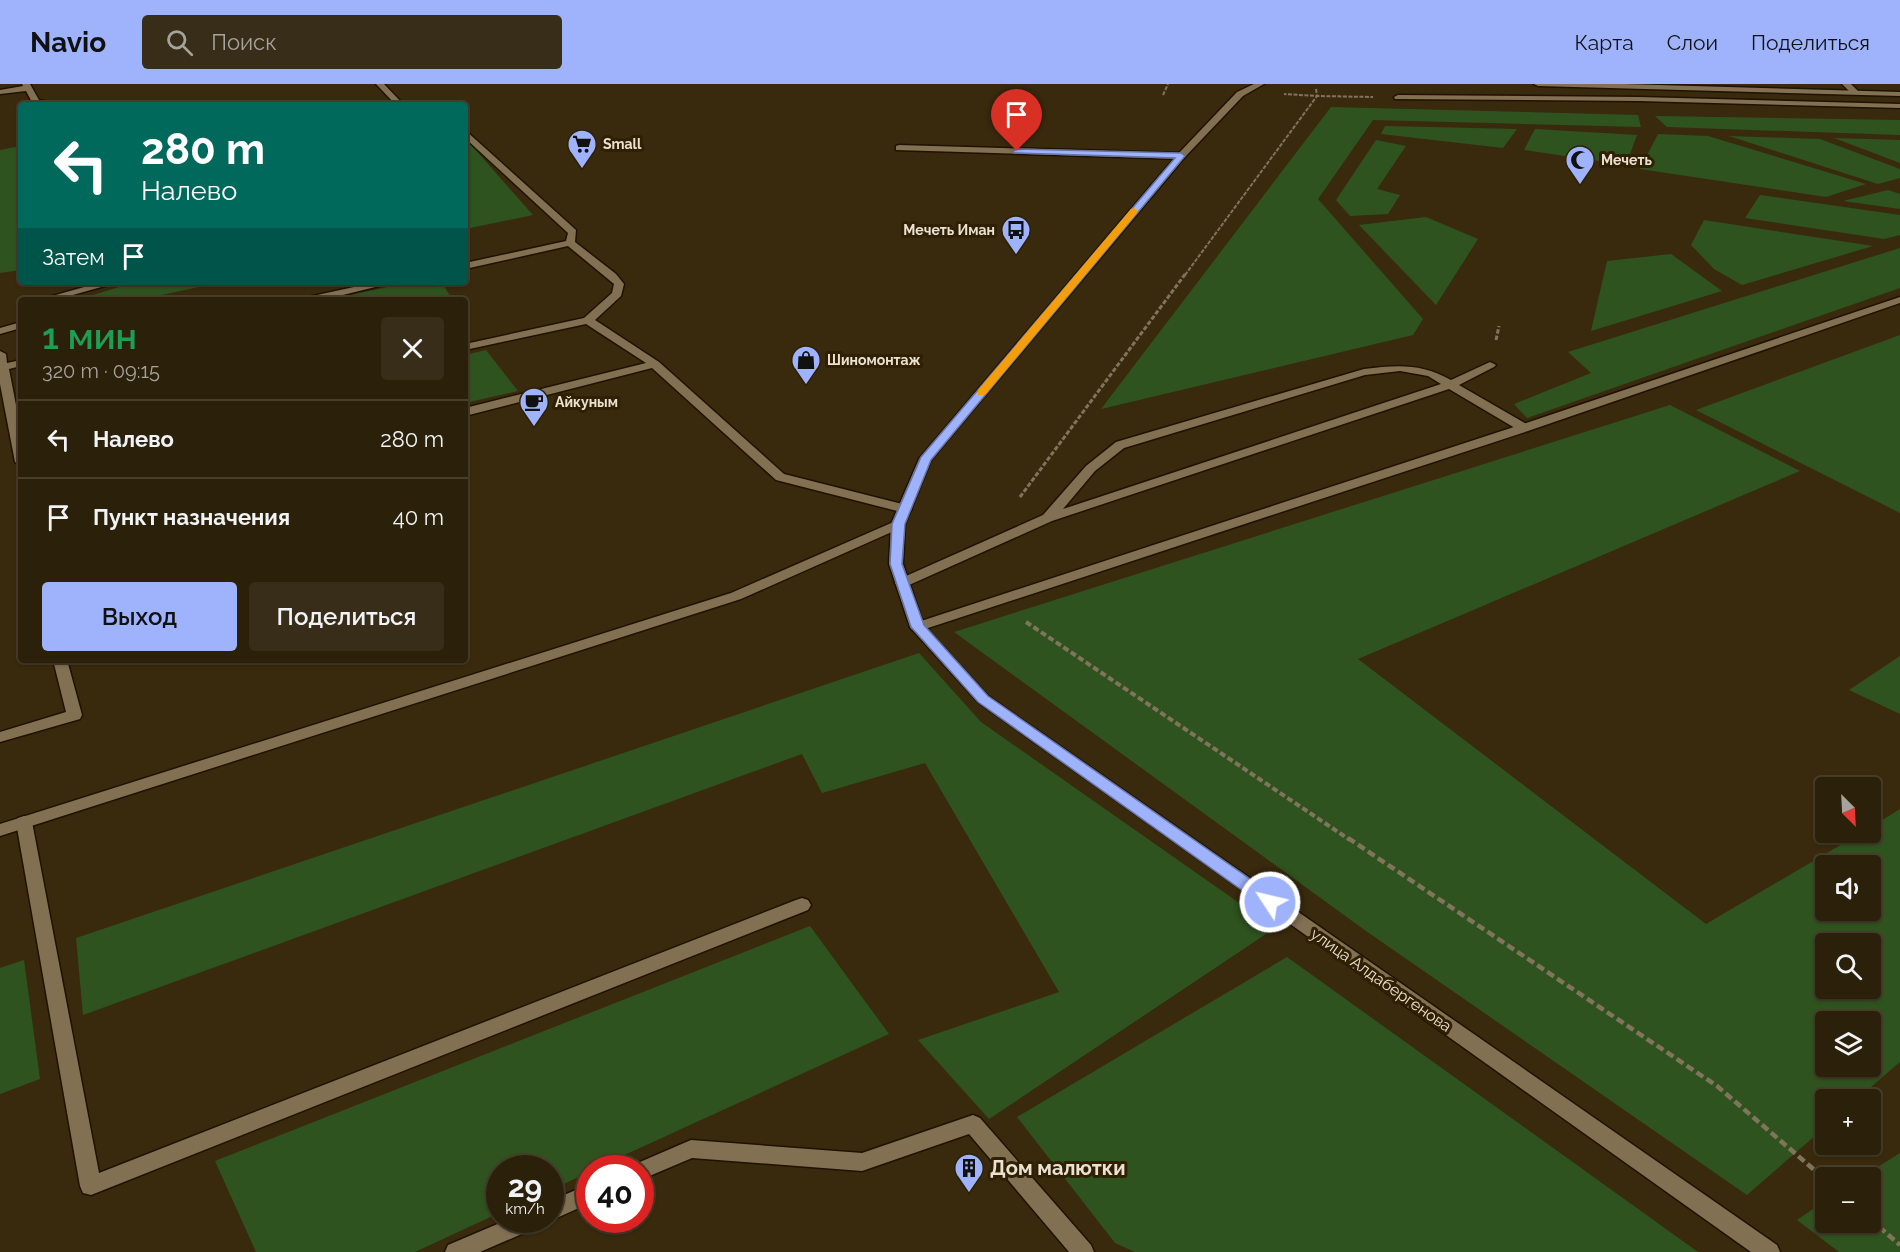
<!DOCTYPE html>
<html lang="ru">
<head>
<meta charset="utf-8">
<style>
  :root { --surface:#2b200a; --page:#372d18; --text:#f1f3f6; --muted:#a6a39c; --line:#473e2b; --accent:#9fb3fd }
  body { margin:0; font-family:Raleway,sans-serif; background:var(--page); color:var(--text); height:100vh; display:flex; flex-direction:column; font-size:22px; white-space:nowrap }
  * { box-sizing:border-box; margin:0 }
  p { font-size:20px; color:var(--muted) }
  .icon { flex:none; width:33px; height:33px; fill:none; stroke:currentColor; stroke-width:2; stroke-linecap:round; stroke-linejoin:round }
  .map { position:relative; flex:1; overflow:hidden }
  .panel { position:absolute; left:18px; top:213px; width:450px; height:366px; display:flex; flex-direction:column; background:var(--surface); border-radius:6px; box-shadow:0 2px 4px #0004,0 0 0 2px var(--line) }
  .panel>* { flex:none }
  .hud { position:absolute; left:18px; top:18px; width:450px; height:183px; border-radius:6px; box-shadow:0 2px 4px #0004,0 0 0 2px var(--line); background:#00695c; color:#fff; overflow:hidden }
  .needle { width:39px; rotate:156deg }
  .buttons { position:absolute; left:1815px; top:693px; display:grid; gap:12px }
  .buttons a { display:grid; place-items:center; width:66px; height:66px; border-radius:6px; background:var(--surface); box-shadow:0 2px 4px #0004,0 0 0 2px var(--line); font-size:30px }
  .speed { position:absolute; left:486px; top:1071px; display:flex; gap:12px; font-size:30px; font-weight:700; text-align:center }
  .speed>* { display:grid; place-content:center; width:78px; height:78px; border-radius:50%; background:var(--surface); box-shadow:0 2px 4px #0004,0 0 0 2px var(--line); line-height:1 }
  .speed small { font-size:15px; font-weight:400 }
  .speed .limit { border:9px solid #d22; background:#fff; color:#111 }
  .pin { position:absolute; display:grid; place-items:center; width:51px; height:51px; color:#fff; margin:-62px -26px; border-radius:50% 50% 50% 0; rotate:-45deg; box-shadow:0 0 6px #0007 }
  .pin .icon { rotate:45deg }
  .me { position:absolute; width:66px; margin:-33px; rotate:305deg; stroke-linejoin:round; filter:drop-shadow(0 0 4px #0008) }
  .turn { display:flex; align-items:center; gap:21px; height:126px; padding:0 24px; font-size:27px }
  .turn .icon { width:78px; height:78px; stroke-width:2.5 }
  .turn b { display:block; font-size:42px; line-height:51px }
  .then { display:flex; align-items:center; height:57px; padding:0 24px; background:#0003; gap:12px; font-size:22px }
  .round { display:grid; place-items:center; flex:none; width:63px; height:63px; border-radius:6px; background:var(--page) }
  .headline { display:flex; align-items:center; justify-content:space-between; height:102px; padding:0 24px }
  h1 { font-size:36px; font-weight:600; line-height:45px; color:#1e9e55 }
  .button { display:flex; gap:12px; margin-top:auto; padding:12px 24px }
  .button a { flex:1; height:69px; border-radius:6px; background:var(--accent); color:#111; font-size:24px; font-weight:600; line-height:69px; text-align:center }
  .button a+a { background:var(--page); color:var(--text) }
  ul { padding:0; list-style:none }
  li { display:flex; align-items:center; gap:18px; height:78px; padding:0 24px; border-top:2px solid var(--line) }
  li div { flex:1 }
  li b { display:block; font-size:22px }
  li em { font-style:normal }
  header { display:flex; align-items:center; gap:36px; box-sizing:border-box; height:84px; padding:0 30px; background:var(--accent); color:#111 }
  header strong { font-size:28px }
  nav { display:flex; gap:33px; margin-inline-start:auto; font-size:21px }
  .search { width:420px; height:54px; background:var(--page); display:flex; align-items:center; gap:15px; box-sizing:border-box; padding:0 21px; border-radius:6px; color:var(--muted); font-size:22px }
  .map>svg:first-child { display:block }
</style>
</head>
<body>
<header>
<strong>Navio</strong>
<div class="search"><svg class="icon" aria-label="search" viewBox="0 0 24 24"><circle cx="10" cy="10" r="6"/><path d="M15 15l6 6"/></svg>Поиск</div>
<nav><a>Карта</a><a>Слои</a><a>Поделиться</a></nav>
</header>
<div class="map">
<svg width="1900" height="1168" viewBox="0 0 1900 1168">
  <rect width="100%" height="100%" fill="#392a0e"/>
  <!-- green -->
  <g fill="#2f531e" fill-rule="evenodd">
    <path d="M1331,23L1638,31L1641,43L1373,36L1318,115L1423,235L1413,251L1101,325Z"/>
    <path d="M1655,32L1900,36V51L1667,43Z"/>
    <path d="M1385,42L1517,45L1503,64L1381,50Z"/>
    <path d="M1535,45L1637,51L1626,81L1524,66Z"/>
    <path d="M1658,50L1708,52L1866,100L1826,113L1640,85Z"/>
    <path d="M1729,52L1820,55L1900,85V94L1878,100Z"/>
    <path d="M465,54L533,131L465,145Z"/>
    <path d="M1834,54L1900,56V79Z"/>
    <path d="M1376,56L1406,62L1377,105L1400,111L1388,130L1350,132L1336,116Z"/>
    <path d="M21,62V186L0,189V66Z"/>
    <path d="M1888,106L1900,110V125L1843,117Z"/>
    <path d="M1760,111L1900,131V151L1884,155L1745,134Z"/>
    <path d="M1426,133L1478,155L1436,221L1359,141Z"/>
    <path d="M1704,136L1873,162L1742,201L1714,185L1691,161Z"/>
    <path d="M1900,164V204L1527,334L1514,320L1591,289L1568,268Z"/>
    <path d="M1671,170L1722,207L1591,247L1607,177Z"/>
    <path d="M135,198H222L138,216H77Z"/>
    <path d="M410,198H441L453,216H328Z"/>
    <path d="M1900,251V429L1696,326Z"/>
    <path d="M486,266L518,307L465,319V271Z"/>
    <path d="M1670,321L1800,387L1358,575L1706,840L1861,749L1870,748L1871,743L1900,725V978L1857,1015L1826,1016L1825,1043L1747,1111L1366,847L954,548ZM1826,782H1870V826H1826ZM1826,860H1870V904H1826ZM1826,938H1870V982H1826Z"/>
    <path d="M919,569L981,638L1275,844L989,1035L918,956L1059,908L925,679L822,709L802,670L83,931L76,854Z"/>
    <path d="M1900,572V630L1849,606Z"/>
    <path d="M810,842L889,950L596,1084H590L589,1088L551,1106L550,1084H500L499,1129L415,1168H256L215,1077Z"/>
    <path d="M1287,873L1698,1168H1135L1115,1159L1017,1033Z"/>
    <path d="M24,876L40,995L0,1010V884Z"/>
    <path d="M1900,1069V1168H1839L1797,1136L1825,1117L1826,1138H1870V1094L1862,1093Z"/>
  </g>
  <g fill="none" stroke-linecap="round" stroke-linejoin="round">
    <!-- service casing -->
    <g stroke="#201200" stroke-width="3">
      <g id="service">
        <path d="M22,0H30L39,16L63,21L33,20L26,7L0,10V6L23,2Z"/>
        <path d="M376,0H384L404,21H396Z"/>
        <path d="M1842,0H1851L1859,8L1852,10Z"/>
        <path d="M1398,11L1639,13L1900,20V24L1639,17L1395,15L1394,13Z"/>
        <path d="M465,46L576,146L575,158L616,190L624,200L621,212L595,236L659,278L784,390L910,422L912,425L910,428L905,429L776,396L652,284L465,332V324L646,279L586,240L465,266V260L584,234L612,209L614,200L568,162L465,185V179L566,157L568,149L465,54Z"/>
        <path d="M899,61L1181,69L1185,72L1181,75L896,66V62Z"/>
        <path d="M102,198H119L55,216H38Z"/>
        <path d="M377,198H396L322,216H303L308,213Z"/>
        <path d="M21,238V244L0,250V244Z"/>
        <path d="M0,267L6,270L7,279L21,276V282L9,285L21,347V382L15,378L0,300Z"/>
        <path d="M1490,278L1496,281L1494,283L1459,301L1528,341V347H1520L1449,305L1052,437L907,502H897L895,499L897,496L1043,431L1086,382L1116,358L1364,285C1397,281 1421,279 1451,296ZM1400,287L1428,292L1441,300L1063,425L1095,387L1124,364L1365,291Z"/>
        <path d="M53,576H67L82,631L80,635L0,658V648L66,628Z"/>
        <path d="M24,732L30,734L32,738L99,1089L796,816L802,814L808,816L811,821L808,826L91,1111L83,1109L80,1102L16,738L18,734Z"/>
        <path d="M973,1031L980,1034L1091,1161L1094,1168H1069L969,1050L862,1087L692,1074L640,1096V1084H631L633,1081L691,1056L862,1069Z"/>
        <path d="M590,1100V1119L550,1137L547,1136H550V1117Z"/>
        <path d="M507,1136H541L538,1143L480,1168H445L448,1161Z"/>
      </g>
    </g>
    <!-- minor casing -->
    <g stroke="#201200" stroke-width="3">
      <g id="minor">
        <path d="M1900,213V219L1528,347L922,546H912L910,543L912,540L1520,341Z"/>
        <path d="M898,436L903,437L905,440L903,443L741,515L0,752V740L731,509Z"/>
      </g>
    </g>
    <!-- tertiary casing -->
    <g stroke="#201200" stroke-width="3">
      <g id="tertiary">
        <path d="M1254,0H1264L1243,12L1184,74L931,376L905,440L903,480L924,542L988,612L1777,1161L1780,1168H1751L978,618L910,543L889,480L891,440L919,375L1178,70L1237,8Z"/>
        <path d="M1534,0H1624L1900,8V12L1538,2Z"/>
      </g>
    </g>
    <!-- path-far3 -->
    <g stroke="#81745d" stroke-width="2" stroke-dasharray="4 1.5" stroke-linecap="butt">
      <path d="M1316,5L1317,12L1373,13"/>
      <path d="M1163,11L1168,0"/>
      <path d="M1185,191L1317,12L1284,10"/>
    </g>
    <!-- path-far2 -->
    <g stroke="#81745d" stroke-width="3" stroke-dasharray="4.5 2" stroke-linecap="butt">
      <path d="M1496,256L1499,242"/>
      <path d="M1020,413L1186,189"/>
    </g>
    <!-- path-far1 -->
    <path stroke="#81745d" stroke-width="4" stroke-dasharray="6 3" stroke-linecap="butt" d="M1026,538L1350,756"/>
    <!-- path -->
    <g stroke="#81745d" stroke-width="4.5" stroke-dasharray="8 4" stroke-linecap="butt">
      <path d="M1348,754L1717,1002L1826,1096"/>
      <path d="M1870,1135L1900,1161"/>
    </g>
    <!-- service -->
    <use href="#service" fill="#827053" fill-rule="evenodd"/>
    <!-- minor -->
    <use href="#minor" fill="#827053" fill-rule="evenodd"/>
    <!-- tertiary -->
    <use href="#tertiary" fill="#827053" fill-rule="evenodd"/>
  </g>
  <!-- route -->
  <path fill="#9fb3fd" stroke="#6774a4" stroke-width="1.5" d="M1017,65L1181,69L1185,72L931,376L905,440L902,480L924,541L988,612L1276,813L1278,818L1276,822H1264L978,618L911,543L890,480L892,440L921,373L1175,74L1014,69L1013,67Z"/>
  <!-- slow -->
  <path fill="#f59e0b" d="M1134,124L1138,127L1137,129L985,311H978V306L1131,125Z"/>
  <!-- icons -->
  <defs>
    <g id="supermarket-pin" transform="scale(1.5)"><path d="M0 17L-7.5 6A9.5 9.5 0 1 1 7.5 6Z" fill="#9fb3fd" stroke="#2f2004"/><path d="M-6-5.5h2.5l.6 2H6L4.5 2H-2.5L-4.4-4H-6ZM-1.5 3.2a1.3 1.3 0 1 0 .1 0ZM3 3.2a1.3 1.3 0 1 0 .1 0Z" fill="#111"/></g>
    <g id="mosque-pin" transform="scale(1.5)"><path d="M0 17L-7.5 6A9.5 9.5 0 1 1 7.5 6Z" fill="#9fb3fd" stroke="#2f2004"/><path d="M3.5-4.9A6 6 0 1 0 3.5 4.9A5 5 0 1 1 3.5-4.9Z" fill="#111"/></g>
    <g id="bus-pin" transform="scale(1.5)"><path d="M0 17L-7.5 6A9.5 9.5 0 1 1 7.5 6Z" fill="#9fb3fd" stroke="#2f2004"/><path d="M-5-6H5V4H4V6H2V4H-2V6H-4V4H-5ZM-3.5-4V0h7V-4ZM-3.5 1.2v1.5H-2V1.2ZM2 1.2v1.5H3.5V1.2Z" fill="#111"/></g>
    <g id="shop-pin" transform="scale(1.5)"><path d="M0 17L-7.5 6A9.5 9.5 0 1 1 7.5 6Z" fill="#9fb3fd" stroke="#2f2004"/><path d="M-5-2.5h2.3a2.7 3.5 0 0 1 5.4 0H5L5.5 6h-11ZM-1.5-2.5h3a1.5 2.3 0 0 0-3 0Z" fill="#111"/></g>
    <g id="cafe-pin" transform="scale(1.5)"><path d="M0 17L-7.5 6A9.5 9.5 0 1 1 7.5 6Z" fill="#9fb3fd" stroke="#2f2004"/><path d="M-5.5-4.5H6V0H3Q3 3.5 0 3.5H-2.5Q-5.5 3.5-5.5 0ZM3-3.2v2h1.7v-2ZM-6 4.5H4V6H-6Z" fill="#111"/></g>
    <g id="building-pin" transform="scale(1.5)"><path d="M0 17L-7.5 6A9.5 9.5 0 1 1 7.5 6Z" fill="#9fb3fd" stroke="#2f2004"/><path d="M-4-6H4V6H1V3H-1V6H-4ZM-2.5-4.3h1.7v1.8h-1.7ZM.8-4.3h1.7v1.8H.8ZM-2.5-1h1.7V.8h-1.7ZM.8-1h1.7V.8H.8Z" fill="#111"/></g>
  </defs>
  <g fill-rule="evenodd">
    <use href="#supermarket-pin" x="582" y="60"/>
    <use href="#mosque-pin" x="1580" y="76"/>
    <use href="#bus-pin" x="1016" y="146"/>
    <use href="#shop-pin" x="806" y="276"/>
    <use href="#cafe-pin" x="534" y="318"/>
    <use href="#building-pin" x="969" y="1084"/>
  </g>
  <g text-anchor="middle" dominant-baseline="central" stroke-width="6" stroke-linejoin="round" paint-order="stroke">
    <!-- far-poi labels -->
    <g font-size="14" font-weight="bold" fill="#ebe1d1" stroke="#2f2004" text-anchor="start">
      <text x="603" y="60">Small</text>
      <text x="1601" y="76">Мечеть</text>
      <text x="995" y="146" text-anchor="end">Мечеть Иман</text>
      <text x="827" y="276">Шиномонтаж</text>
      <text x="555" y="318">Айкуным</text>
    </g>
    <!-- street labels -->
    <g font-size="16" fill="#ebe1d1" stroke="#2f2004">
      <text transform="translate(1381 896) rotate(35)">улица Алдабергенова</text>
    </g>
    <!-- near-poi labels -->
    <g font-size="20" font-weight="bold" fill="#ebe1d1" stroke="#2f2004" text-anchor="start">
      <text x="990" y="1084">Дом малютки</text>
    </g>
  </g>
</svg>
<div class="buttons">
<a><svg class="needle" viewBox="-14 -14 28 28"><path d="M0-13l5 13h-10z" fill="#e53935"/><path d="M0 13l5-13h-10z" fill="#a6a39c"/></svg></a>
<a><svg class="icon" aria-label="sound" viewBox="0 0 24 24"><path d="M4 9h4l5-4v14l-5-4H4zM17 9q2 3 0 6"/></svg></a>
<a><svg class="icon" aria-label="search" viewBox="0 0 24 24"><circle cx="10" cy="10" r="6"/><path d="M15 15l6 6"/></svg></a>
<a><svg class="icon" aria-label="layers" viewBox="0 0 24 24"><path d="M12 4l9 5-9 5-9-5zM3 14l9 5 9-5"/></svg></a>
<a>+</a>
<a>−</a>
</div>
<div class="speed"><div>29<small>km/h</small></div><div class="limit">40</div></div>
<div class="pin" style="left:1017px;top:67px;background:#d93025"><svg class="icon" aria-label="arrive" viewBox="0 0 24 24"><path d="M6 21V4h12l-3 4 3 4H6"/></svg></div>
<svg class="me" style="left:1270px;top:818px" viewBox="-20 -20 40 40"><circle r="17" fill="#9fb3fd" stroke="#fff" stroke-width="3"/><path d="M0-11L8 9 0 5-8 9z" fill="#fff"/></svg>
<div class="hud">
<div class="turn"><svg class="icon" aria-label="left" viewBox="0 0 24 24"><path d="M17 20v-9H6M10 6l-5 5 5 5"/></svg><div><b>280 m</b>Налево</div></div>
<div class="then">Затем<svg class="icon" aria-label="arrive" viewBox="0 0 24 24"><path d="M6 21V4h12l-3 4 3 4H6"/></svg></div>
</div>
<section class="panel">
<div class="headline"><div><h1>1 мин</h1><p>320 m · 09:15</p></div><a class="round"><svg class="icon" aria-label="close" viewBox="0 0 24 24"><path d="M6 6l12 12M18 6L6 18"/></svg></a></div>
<ul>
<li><svg class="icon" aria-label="left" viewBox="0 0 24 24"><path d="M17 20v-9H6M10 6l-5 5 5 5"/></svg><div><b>Налево</b></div><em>280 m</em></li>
<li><svg class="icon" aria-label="arrive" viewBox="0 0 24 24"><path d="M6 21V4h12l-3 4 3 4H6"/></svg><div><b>Пункт назначения</b></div><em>40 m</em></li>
</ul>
<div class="button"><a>Выход</a><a>Поделиться</a></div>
</section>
</div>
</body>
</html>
